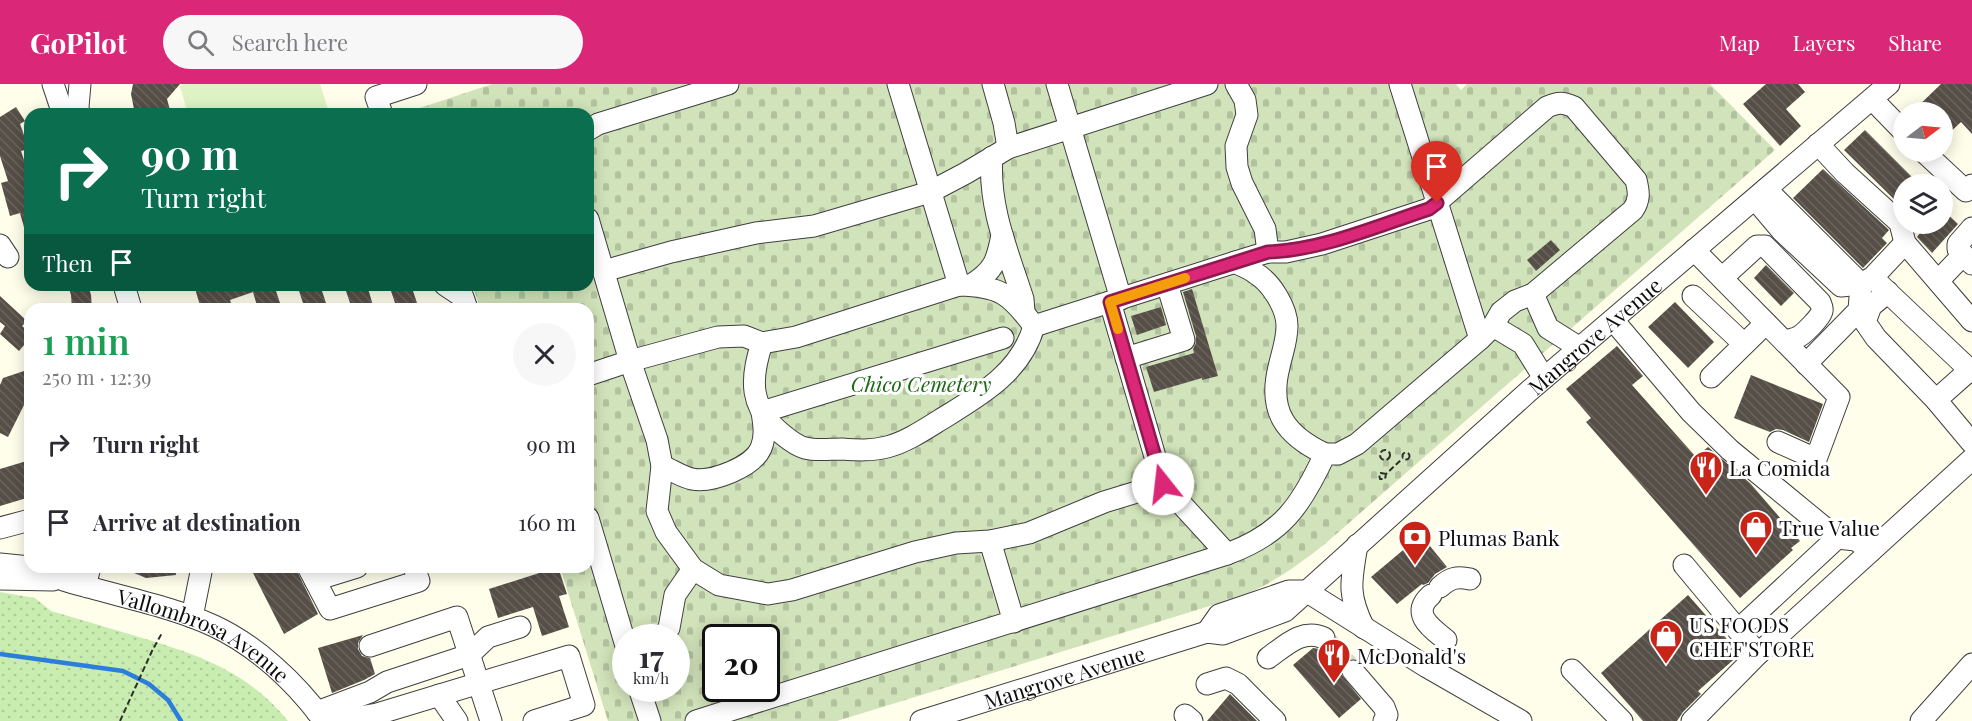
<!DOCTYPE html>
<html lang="en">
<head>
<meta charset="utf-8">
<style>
  :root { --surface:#fff; --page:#f7f7f7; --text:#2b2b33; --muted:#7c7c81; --accent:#db2777 }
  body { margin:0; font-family:"Playfair Display",serif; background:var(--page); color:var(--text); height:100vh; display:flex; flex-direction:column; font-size:22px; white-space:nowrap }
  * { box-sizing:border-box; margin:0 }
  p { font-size:20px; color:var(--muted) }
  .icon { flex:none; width:33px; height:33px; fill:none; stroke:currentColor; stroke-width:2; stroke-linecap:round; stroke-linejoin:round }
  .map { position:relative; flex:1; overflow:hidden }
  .drawer { position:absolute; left:24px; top:219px; width:570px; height:270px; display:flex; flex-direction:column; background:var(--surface); border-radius:18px; box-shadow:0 3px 15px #0003 }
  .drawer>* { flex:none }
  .hud { position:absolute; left:24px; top:24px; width:570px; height:183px; border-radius:18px; box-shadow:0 3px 15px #0003; background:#0b6e4f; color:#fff; overflow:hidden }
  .needle { width:39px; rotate:74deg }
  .buttons { position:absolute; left:1893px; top:18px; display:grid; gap:12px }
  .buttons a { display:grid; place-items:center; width:60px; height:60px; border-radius:50%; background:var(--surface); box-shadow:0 3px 15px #0003; font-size:30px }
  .speed { position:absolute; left:612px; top:540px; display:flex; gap:12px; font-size:30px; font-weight:700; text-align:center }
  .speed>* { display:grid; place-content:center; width:78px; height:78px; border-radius:50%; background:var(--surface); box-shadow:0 3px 15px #0003; line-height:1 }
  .speed small { font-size:15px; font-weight:400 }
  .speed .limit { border:3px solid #111; border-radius:9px; background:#fff; color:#111 }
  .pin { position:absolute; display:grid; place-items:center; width:51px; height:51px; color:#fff; margin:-62px -26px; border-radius:50% 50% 50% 0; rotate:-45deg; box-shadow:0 0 6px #0007 }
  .pin .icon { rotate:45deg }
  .me { position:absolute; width:66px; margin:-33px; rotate:344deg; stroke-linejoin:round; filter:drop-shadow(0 0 4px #0008) }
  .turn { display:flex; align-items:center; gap:21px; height:126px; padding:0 18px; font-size:27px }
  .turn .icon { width:78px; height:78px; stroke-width:2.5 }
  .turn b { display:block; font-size:42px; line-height:51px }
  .then { display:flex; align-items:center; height:57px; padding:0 18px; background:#0003; gap:12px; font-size:22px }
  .round { display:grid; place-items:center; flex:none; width:63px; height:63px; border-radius:32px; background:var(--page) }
  .headline { display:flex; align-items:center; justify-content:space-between; height:102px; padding:0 18px }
  h1 { font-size:36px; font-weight:600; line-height:45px; color:#1e9e55 }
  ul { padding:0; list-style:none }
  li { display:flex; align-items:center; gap:18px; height:78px; padding:0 18px }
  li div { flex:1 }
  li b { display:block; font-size:22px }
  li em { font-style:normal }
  header { display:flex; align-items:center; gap:36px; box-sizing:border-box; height:84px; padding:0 30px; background:var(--accent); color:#fff }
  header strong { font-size:28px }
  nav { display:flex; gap:33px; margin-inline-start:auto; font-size:21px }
  .search { width:420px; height:54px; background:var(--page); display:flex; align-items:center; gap:15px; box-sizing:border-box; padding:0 21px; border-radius:33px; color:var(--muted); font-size:22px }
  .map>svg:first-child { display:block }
</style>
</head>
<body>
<header>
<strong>GoPilot</strong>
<div class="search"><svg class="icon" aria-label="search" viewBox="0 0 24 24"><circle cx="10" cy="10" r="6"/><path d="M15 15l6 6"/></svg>Search here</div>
<nav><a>Map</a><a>Layers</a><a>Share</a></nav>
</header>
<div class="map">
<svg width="1972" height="637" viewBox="0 0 1972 637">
  <defs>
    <pattern id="grass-dots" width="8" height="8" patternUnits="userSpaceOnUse" patternTransform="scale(1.5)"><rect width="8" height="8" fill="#c9edb1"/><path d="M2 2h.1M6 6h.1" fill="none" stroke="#abca97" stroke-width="1.8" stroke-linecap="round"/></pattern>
    <pattern id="cemetery-stones" width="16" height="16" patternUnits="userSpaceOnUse" patternTransform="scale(1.5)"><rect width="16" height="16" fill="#d1e3ba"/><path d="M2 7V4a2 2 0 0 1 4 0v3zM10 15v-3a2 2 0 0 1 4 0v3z" fill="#b2c29f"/></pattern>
    <pattern id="building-back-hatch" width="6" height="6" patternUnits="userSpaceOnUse" patternTransform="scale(1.5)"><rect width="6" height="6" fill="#564f47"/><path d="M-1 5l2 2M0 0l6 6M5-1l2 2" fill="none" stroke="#69645d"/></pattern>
  </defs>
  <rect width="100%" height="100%" fill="#fffeeb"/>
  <!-- grass -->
  <path fill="url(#grass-dots)" d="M0,508L35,514L51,527C81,536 110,544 139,553C199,571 247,587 288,637H0Z"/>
  <!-- cemetery -->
  <path fill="url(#cemetery-stones)" fill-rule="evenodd" d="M492,0H1456L1461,6L1467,0H1710L1775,66L1326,459C1297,482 1274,499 1239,513L837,637H608L560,483H588V225H480L473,201H588V30H422L420,24ZM626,554H676V604H626ZM716,554H766V604H716Z"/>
  <!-- pitch -->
  <path fill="#ddf3c4" d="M182,0H320L329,28L188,30L180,3Z"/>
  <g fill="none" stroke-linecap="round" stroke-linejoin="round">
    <!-- stream -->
    <path stroke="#2b7ed9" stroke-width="4.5" d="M0,570L123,587L149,600L168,616L181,637"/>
  </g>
  <!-- building -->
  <g fill="url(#building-back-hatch)">
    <path d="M133,0H180L167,15L171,30H135L131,10Z"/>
    <path d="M1766,0H1798L1805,8L1786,25L1801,42L1780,62L1743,20Z"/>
    <path d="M1941,0H1972V50L1961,38L1942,56V28H1912Z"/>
    <path d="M16,23L25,37L20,40L29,65L21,67L30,94V154H27L20,129L10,132L1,99L8,97L0,72V33Z"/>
    <path d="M1865,46L1919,100H1904V125L1844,66Z"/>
    <path d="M1823,85L1889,146L1882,154L1887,159L1863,184L1793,114Z"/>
    <path d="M1942,125L1958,140L1932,169L1917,153L1923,145L1917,140H1942Z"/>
    <path d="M1551,156L1560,166L1536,187L1527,176Z"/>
    <path d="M1766,181L1794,209L1781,222L1754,194Z"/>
    <path d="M68,201H88L91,211L92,225H72L71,211Z"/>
    <path d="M194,201H274L282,225H258L253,208L230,216L233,225H201Z"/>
    <path d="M297,201H320L328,225H305Z"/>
    <path d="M344,201H367L374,225H352Z"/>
    <path d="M389,201H411L419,225H397Z"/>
    <path d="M1192,205L1218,292L1202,296V294L1154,308L1146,283L1194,269L1193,265L1196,259V252L1183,208Z"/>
    <path d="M0,212L27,237L22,242L30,249V254L19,267L0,250L5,242L0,238Z"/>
    <path d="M1675,218L1714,258L1688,284L1648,243Z"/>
    <path d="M1161,223L1166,241L1137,251L1131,232Z"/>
    <path d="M1617,262L1643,292L1632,301L1696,373L1708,363L1750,399L1800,457L1791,464L1793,466L1740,514L1586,338L1591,334L1566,305Z"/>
    <path d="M30,285V315L26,317L8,353L0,349V301L3,294Z"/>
    <path d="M1751,291L1823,320L1809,358L1783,346L1776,345L1770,348L1734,334Z"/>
    <path d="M30,376V413L0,422V385Z"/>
    <path d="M1421,451L1447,483L1435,490L1428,499L1423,501L1422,500L1397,520L1371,493Z"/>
    <path d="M120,483H176V491L146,494Z"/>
    <path d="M250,483H295L318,530L284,550Z"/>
    <path d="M558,483L567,510L559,512L569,543L542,552L533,523L498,534L489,505Z"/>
    <path d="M1688,511L1740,570L1698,607L1701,610L1683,628L1677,637H1643L1601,589Z"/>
    <path d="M363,551L358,559V565L362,572L370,574L375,590L364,596L332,609L318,564Z"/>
    <path d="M1335,559L1349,575L1341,582V590L1361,615L1339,634L1293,581L1313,564L1326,566Z"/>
    <path d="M1230,610L1257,637H1207Z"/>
  </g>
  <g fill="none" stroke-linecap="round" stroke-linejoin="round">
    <!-- minor-tunnel -->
    <path stroke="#dbdaca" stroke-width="21" stroke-dasharray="21 10" stroke-linecap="butt" d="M1324,554L1353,587"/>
    <!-- minor casing -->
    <g stroke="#3f3f3f" stroke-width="23">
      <g id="minor">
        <path d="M53,0L63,30"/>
        <path d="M898,0L959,201"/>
        <path d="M993,0L1004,39L1008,64"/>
        <path d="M1057,0L1121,215"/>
        <path d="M1236,0L1245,16L1247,31L1236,62L1237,83L1242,99L1265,145L1268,168"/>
        <path d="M1400,0L1480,255"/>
        <path d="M1872,15L1904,48"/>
        <path d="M79,30L78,23L80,0"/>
        <path d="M382,30L376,13L416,0"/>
        <path d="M588,46L598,40L728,0"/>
        <path d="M1818,60L1845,89L1900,139L1905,159L1972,237"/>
        <path d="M1924,68L1966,107L1972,101"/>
        <path d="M992,73C988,123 1008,168 1023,215L1024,228"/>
        <path d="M1766,105L1861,200L1859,226L1806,280"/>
        <path d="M1755,115L1782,147L1841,202L1861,200L1873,193L1905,159"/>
        <path d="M588,135L630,277L657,356L662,382L657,427L666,448L693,485L719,501L768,510L792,506L915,468L956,459L990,457L1029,449L1104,418L1163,400"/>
        <path d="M1972,144L1958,160V165L1972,180"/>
        <path d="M0,161L8,173"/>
        <path d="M1694,166L1839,313L1816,375L1778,358"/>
        <path d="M1235,178C1241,182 1249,184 1255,189C1271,198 1287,224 1287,242C1287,257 1282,269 1279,283C1268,327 1285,351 1325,370"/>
        <path d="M604,187L671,168L756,149L814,142L930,108L966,89L1008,64L1207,0"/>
        <path d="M1722,194L1757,162H1765L1820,218C1821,221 1823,224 1822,227C1822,232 1803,251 1798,253C1793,256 1790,254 1785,258"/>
        <path d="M1938,197L1963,171"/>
        <path d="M1879,200L1972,288"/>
        <path d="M124,201L131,225"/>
        <path d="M445,201L463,213L467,225"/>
        <path d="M971,201C994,187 997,177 1002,151"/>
        <path d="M1888,208L1871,222L1865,238L1876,254L1936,316L1972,359"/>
        <path d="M1533,210L1548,244L1580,264"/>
        <path d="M1693,212L1744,260"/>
        <path d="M1110,218L1163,400L1227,470"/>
        <path d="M1613,236L1691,328L1730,366L1837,454L1738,546"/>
        <path d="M1493,242L1523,260L1544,294"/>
        <path d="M762,259C750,295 749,324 782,350C788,355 797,362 805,364C816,367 830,365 842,365C857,366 872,367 887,363C906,358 924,346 940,336C979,312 1021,289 1034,242"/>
        <path d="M1126,274L1184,256L1167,200"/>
        <path d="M588,291L630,277L718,253L744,252L762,259L796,253L959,201C1000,202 1010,210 1034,242"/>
        <path d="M1711,293L1766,239"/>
        <path d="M1936,316L1972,284"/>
        <path d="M662,382C672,386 682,393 692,395C712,399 753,383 761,364C766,352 764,341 762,328L1003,254"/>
        <path d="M588,434L626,562"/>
        <path d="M0,444L30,436"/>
        <path d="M1837,454L1856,456L1871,467"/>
        <path d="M990,457L1014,538"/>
        <path d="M1357,461C1351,497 1347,510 1364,544"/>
        <path d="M0,480L30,483"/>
        <path d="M1684,481L1758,570"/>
        <path id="s1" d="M32,483C43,485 51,490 61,495C71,499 82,501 92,504C131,515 178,525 214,542C257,562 296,599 324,637"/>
        <path d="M308,483L330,525L419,497L414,483"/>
        <path d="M0,495L53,496"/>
        <path d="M315,496L357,483"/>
        <path d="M85,502L90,483"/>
        <path d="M1440,503C1450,494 1457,492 1470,495"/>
        <path d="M1431,511C1410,530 1431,544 1446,556"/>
        <path d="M192,533L202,483"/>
        <path d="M1207,548L1219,531L1289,507H1306L1427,583L1521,637"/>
        <path d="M662,554L669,544L675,511L693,485"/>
        <path d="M370,562L457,533L491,637"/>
        <path d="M1268,574C1285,562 1302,544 1324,554"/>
        <path d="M1572,586L1622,637"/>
        <path d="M1353,587L1384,623L1387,631L1384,637"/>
        <path d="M1207,600L1226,594L1238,600L1275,637"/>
        <path d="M639,604L650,637"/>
        <path d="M439,611L457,637"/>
        <path d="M317,628L370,608L387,598L469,571L488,553L520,543"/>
        <path d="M1185,631L1192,637"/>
        <path d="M336,637L377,630L569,572L584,621L534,637"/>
        <path d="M696,637L1227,470C1282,450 1301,422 1325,370H1338L1357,360L1480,255L1493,242L1501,228L1515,217L1533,210L1633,126C1640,116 1639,108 1636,96L1574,23C1563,18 1558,18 1547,23L1429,125L1322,160L1286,168H1268L1245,175L1034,242"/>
        <path id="s2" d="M921,637L1207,548L1223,550L1285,527L1529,307L1889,0"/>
        <path d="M1692,637L1758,570L1972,375"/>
        <path d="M1921,637L1972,580"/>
      </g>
    </g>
    <!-- path -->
    <g stroke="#2e2e2e" stroke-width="2" stroke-dasharray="6 3" stroke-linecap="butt">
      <circle cx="1385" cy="371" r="5"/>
      <circle cx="1406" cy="372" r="3.5"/>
      <path d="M1386,390L1381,389L1379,390L1380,395H1385L1386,390L1403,374"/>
      <path d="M120,637L152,567L162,549"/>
    </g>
    <!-- minor -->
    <use href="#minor" stroke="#fff" stroke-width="21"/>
  </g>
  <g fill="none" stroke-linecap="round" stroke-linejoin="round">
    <!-- route casing -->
    <g stroke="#8e194d" stroke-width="15">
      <path id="route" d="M1163,400L1110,218L1268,168C1323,166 1377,142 1429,125L1437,119"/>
    </g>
    <!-- route -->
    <use href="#route" stroke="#db2777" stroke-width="10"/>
    <!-- slow -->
    <path stroke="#f59e0b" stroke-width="10" d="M1118,245L1110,218L1185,194"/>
  </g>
  <!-- icons -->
  <defs>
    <g id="restaurant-pin" transform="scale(1.725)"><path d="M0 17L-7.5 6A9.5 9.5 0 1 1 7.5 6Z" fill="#c82518" stroke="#fff"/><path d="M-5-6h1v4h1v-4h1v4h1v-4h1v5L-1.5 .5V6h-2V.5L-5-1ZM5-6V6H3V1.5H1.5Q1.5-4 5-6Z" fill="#fff"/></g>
    <g id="shop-pin" transform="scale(1.725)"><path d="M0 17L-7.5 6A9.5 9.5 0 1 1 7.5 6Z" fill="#c82518" stroke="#fff"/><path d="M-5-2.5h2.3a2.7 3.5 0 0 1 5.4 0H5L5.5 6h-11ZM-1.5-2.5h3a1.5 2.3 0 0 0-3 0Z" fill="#fff"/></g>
    <g id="bank-pin" transform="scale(1.725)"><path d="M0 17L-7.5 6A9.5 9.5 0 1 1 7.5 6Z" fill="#c82518" stroke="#fff"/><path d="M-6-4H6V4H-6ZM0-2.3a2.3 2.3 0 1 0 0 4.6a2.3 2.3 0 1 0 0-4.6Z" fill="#fff"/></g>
  </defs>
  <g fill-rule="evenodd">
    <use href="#restaurant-pin" x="1706" y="383"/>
    <use href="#shop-pin" x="1756" y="443"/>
    <use href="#bank-pin" x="1415" y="453"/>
    <use href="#shop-pin" x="1666" y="552"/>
    <use href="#restaurant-pin" x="1334" y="571"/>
  </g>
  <g text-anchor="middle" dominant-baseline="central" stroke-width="6" stroke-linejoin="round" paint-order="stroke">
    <!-- street labels -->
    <g font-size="21" fill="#0c0c0c" stroke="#fff">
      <text stroke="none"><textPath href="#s2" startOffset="796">Mangrove Avenue</textPath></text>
      <text stroke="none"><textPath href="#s1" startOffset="186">Vallombrosa Avenue</textPath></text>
      <text stroke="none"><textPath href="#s2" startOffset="150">Mangrove Avenue</textPath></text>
    </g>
    <!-- park labels -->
    <g font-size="21" font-style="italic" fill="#1e6917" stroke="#fff">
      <text x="921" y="299">Chico Cemetery</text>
    </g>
    <!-- poi labels -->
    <g font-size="21" fill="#0c0c0c" stroke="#fff" text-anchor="start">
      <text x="1729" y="383">La Comida</text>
      <text x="1779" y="443">True Value</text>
      <text x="1438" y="453">Plumas Bank</text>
      <text x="1689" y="540">US FOODS<tspan x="1689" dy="24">CHEF'STORE</tspan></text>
      <text x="1357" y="571">McDonald's</text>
    </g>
  </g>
</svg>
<div class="buttons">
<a><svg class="needle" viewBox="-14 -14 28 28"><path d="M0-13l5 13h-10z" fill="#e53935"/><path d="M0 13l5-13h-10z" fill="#7c7c81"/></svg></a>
<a><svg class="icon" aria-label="layers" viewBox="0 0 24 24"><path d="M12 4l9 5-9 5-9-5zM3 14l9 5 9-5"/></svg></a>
</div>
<div class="speed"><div>17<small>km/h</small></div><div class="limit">20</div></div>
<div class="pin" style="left:1437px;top:119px;background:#d93025"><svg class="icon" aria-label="arrive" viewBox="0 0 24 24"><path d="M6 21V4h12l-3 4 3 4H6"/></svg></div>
<svg class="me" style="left:1163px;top:400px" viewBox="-20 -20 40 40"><circle r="19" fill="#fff"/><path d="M0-13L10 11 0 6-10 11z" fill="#db2777"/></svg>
<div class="hud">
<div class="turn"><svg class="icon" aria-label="right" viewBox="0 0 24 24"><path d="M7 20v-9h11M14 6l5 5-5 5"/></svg><div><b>90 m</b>Turn right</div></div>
<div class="then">Then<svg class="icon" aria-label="arrive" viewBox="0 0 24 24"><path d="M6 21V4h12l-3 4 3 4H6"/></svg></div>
</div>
<section class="drawer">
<div class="headline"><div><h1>1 min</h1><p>250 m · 12:39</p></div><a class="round"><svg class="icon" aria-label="close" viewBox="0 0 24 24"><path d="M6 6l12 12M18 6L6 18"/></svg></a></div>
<ul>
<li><svg class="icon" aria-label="right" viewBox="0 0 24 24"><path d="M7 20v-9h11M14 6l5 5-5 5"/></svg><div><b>Turn right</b></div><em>90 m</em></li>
<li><svg class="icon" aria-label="arrive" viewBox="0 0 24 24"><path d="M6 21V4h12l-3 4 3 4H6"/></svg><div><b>Arrive at destination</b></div><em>160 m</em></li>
</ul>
</section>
</div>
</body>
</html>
